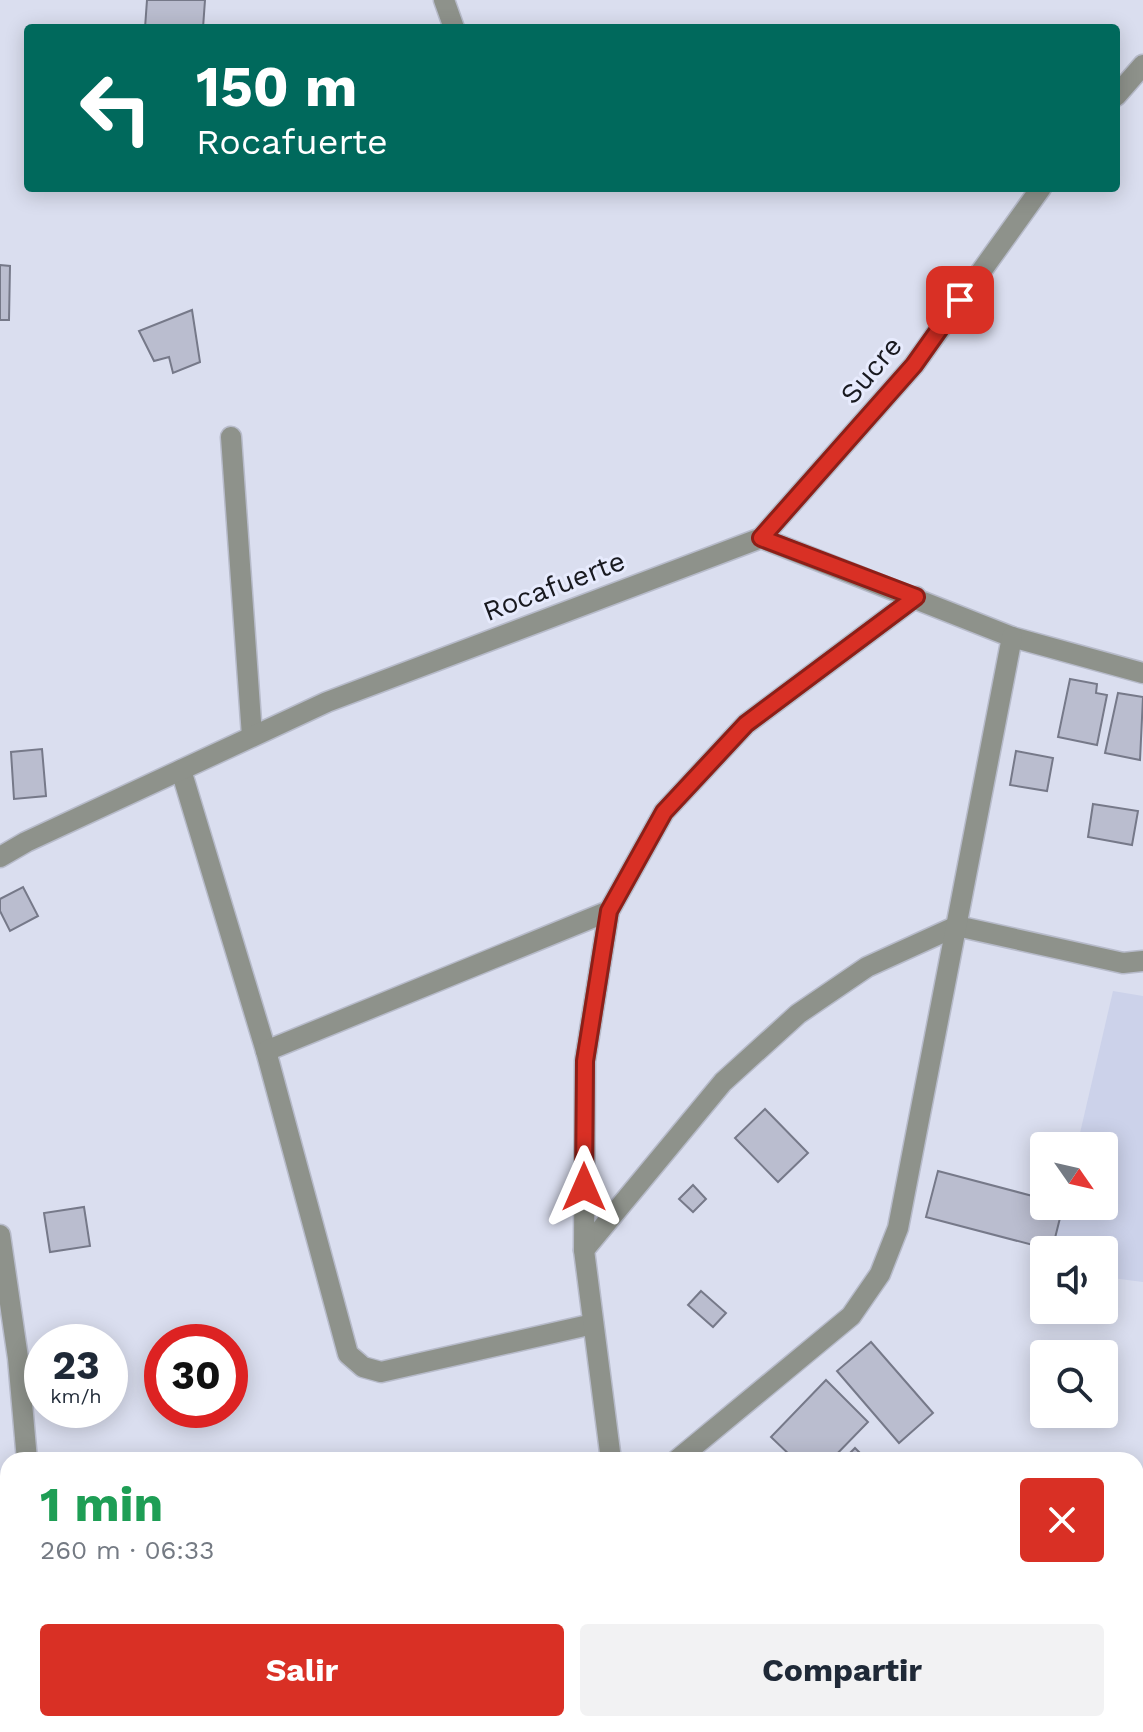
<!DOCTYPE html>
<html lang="es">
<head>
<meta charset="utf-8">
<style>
  :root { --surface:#fff; --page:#f2f2f3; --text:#1f2937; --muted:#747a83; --accent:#d93025 }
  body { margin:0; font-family:"Work Sans",sans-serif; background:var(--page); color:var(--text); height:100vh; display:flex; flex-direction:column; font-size:30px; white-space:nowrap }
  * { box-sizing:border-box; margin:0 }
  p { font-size:26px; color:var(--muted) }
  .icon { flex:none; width:44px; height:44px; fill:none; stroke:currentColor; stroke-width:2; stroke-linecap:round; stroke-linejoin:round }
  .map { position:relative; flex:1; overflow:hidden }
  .side { position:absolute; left:0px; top:1452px; width:1144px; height:280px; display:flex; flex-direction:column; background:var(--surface); border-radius:24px 24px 0 0; box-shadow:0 4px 20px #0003 }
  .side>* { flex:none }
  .guide { position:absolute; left:24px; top:24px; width:1096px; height:168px; border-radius:8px; box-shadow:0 4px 20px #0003; background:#00695c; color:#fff; overflow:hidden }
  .needle { width:52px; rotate:124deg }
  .buttons { position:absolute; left:1030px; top:1132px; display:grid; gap:16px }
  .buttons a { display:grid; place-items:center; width:88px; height:88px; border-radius:8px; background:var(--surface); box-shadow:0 4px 20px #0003; font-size:40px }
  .speed { position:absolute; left:24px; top:1324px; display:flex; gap:16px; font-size:40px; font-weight:700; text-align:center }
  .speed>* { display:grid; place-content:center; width:104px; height:104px; border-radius:50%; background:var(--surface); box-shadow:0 4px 20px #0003; line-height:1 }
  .speed small { font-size:20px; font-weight:400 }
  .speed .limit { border:12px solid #d22; background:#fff; color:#111 }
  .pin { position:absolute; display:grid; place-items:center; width:68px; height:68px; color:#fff; margin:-34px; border-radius:16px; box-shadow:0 4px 12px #0006 }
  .me { position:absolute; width:88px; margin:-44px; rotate:0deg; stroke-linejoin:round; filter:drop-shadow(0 0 6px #0008) }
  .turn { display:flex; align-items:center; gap:28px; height:168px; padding:0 40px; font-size:36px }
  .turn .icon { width:104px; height:104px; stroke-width:2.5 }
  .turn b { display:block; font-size:56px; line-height:68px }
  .round { display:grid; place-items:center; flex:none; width:84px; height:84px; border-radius:8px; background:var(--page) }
  .summary { display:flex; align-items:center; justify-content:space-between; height:136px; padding:0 40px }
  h1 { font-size:48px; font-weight:700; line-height:60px; color:#1e9e55 }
  .button { display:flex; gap:16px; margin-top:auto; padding:16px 40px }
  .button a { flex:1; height:92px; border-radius:8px; background:var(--accent); color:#fff; font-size:32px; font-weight:700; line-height:92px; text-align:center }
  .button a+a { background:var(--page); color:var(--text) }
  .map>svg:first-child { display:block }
</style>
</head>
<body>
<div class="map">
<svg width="1143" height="1732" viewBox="0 0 1143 1732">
  <rect width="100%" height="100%" fill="#dadeef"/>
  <!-- built -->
  <path fill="#ccd2ea" d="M1113,991L1143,996V1282L1104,1277V1250H1053L1063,1206H1104V1146H1077Z"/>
  <!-- green -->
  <path fill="#acca9d" d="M438,1724H640L643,1732H440Z"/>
  <!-- building -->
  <g fill="#babdcf" stroke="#767989" stroke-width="2">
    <path d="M147,0H205L203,28H145Z"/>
    <path d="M0,265L10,266L9,320H0Z"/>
    <path d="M192,310L200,362L173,373L169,357L154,361L139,331Z"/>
    <path d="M1070,679L1097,684L1096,693L1107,695L1097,745L1058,737Z"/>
    <path d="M1118,693L1143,697L1140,760L1105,753Z"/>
    <path d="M42,749L46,796L14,799L11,752Z"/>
    <path d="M1016,751L1053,758L1047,791L1010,785Z"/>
    <path d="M1093,804L1138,811L1132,845L1088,837Z"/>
    <path d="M23,887L38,916L10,931L0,911V899Z"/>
    <path d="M765,1109L808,1153L778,1182L735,1138Z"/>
    <path d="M938,1171L1044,1199V1206H1063L1052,1250L926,1217Z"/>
    <path d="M693,1185L706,1199L693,1212L679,1199Z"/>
    <path d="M84,1207L90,1246L50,1252L44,1213Z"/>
    <path d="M701,1291L726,1313L713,1327L688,1305Z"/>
    <path d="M871,1342L933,1413L899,1443L837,1371Z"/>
    <path d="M826,1380L868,1422L831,1460H795L771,1437Z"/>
    <path d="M855,1448L867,1460H843Z"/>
  </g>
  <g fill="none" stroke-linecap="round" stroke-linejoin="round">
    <!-- minor casing -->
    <g stroke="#b7bbca" stroke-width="23">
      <g id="minor">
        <path d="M444,0L454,28"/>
        <path d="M1116,96L1143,65"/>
        <path d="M231,437L252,736"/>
        <path d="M761,538L914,365L1041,188"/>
        <path d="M181,770L266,1051L348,1354L363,1367L381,1372L593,1324"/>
        <path d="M0,857L26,842L327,702L761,538L1012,637L1143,673"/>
        <path d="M266,1051L609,911"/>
        <path d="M0,1235L18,1358L27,1460"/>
        <path d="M584,1250L723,1082L798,1014L867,967L957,926L1123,963L1143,961"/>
        <path d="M611,1460L584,1250L585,1061L609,911L664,812L746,724L916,597"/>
        <path d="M677,1460L851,1316L880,1274L898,1228L1012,637"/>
        <path d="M666,1724L668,1732"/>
        <path d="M41,1732V1724"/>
      </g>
    </g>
    <!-- minor -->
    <use href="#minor" stroke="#8e928b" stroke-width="20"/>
  </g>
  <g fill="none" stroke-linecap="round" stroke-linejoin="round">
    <!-- route casing -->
    <g stroke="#8d1f18" stroke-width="20">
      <path id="route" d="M584,1187L585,1061L609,911L664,812L746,724L916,597L761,538L914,365L960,300"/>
    </g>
    <!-- route -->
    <use href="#route" stroke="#d93025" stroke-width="14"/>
  </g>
  <g text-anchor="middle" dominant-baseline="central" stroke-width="6" stroke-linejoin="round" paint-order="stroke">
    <!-- street labels -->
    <g font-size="28" fill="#18191f" stroke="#e7ebfd">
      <text transform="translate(871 370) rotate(-50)">Sucre</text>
      <text transform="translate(554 586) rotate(-21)">Rocafuerte</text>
    </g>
  </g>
</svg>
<div class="buttons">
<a><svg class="needle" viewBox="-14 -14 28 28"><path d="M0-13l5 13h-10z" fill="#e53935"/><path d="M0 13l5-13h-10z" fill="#747a83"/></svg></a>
<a><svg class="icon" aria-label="sound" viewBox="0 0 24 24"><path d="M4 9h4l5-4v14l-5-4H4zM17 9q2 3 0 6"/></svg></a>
<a><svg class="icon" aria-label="search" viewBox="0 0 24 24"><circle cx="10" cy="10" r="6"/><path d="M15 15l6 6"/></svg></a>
</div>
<div class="speed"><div>23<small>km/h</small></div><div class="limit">30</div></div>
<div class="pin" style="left:960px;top:300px;background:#d93025"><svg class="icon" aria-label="arrive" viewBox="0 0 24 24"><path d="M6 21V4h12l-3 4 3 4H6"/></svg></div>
<svg class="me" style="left:584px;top:1187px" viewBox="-20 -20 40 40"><path d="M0-17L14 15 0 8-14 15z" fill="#d93025" stroke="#fff" stroke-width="4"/></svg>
<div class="guide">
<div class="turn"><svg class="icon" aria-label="left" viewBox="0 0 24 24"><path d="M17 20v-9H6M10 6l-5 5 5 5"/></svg><div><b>150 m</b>Rocafuerte</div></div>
</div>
<section class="side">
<div class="summary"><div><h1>1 min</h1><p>260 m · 06:33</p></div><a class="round" style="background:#d93025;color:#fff"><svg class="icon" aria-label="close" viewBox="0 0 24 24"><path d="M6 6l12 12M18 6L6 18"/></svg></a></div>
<div class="button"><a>Salir</a><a>Compartir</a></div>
</section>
</div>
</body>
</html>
